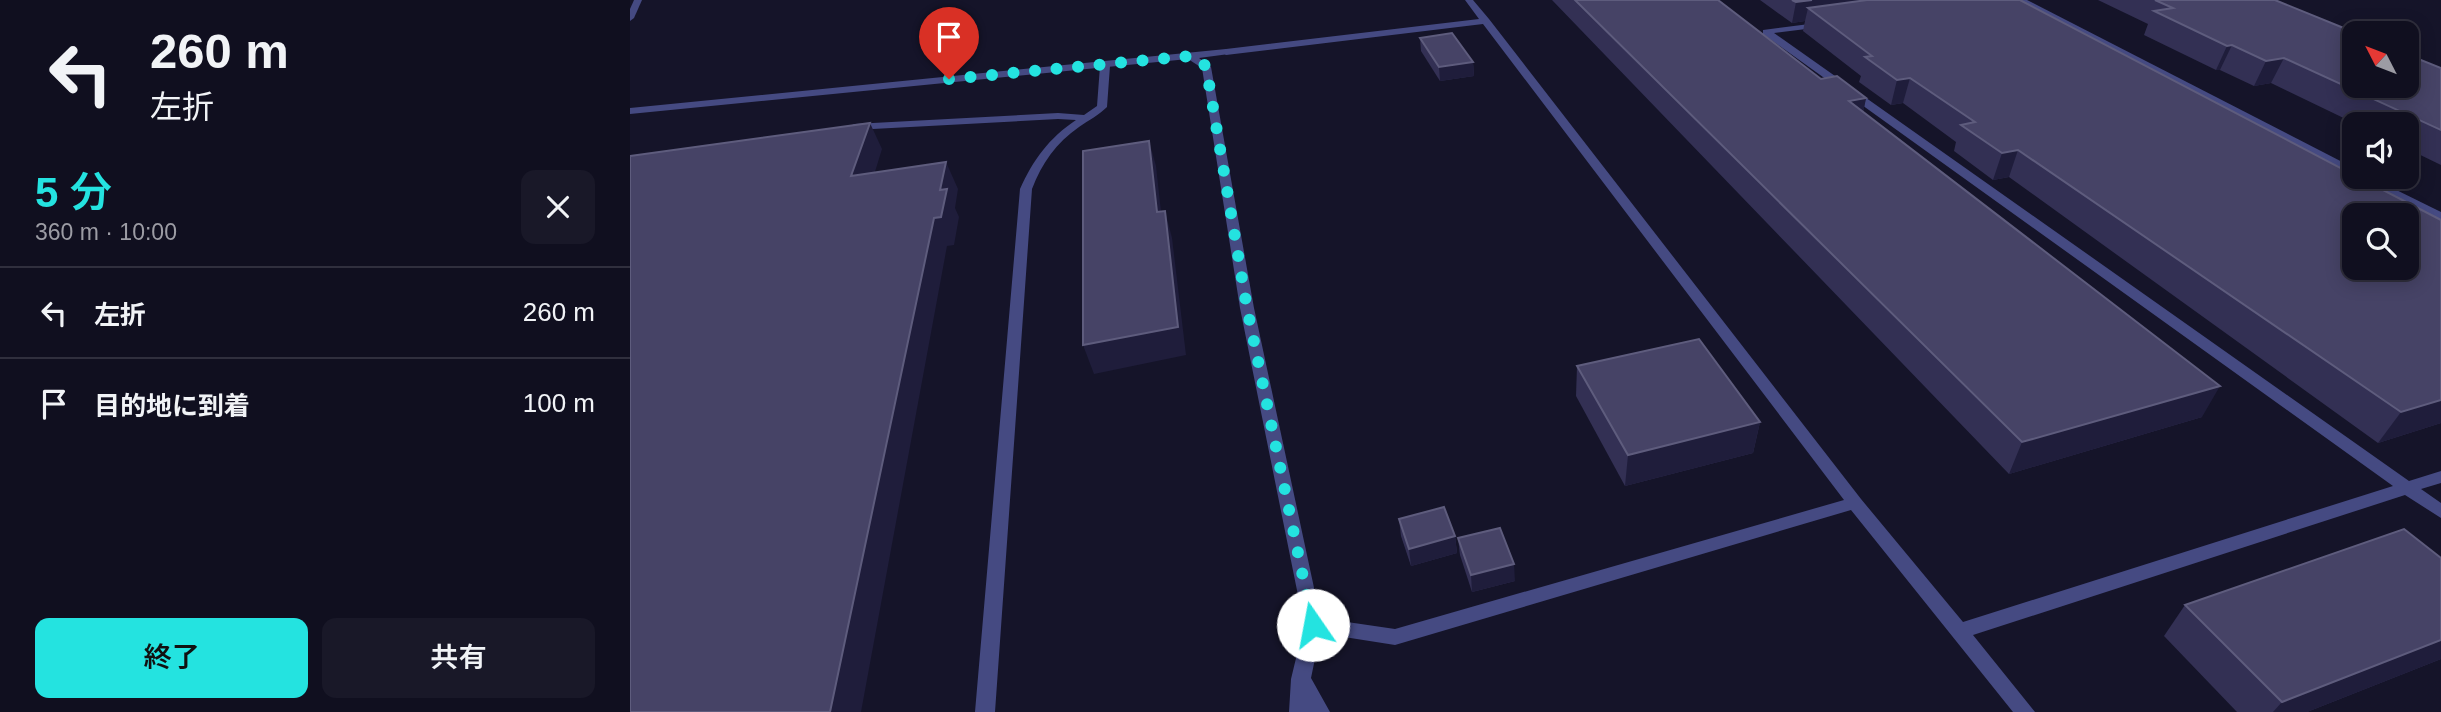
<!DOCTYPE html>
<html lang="ja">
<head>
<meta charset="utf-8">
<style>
  :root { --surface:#100f1f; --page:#191828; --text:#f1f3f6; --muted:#9c9ca4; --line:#302f3d; --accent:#24e3e0 }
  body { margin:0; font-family:Arial,"Noto Sans JP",sans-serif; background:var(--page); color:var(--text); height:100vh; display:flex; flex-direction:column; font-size:26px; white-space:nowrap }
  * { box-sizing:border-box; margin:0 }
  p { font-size:23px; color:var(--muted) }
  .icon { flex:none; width:38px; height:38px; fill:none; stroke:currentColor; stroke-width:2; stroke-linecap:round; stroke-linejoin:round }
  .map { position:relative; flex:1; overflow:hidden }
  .details { display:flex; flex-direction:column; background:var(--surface); width:630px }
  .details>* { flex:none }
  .guide { background:#100f1f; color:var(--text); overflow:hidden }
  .needle { width:46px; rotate:312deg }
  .fabs { position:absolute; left:1712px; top:21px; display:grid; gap:14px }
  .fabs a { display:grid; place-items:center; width:77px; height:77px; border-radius:14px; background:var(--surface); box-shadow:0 4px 18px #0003,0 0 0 2px var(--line); font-size:35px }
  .pin { position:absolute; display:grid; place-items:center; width:60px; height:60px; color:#fff; margin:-72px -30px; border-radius:50% 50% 50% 0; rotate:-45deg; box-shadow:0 0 7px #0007 }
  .pin .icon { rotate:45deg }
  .me { position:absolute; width:77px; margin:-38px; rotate:348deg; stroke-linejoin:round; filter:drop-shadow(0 0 5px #0008) }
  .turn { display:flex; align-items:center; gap:24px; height:147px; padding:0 35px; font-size:32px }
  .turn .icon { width:91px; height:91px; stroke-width:2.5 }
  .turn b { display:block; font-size:49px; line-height:60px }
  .round { display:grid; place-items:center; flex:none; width:74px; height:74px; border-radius:14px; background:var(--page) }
  .summary { display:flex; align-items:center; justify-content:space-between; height:119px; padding:0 35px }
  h1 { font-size:42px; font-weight:600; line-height:52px; color:var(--accent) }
  .cta { display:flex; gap:14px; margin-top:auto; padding:14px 35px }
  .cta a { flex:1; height:80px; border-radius:14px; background:var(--accent); color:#111; font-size:28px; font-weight:600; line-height:80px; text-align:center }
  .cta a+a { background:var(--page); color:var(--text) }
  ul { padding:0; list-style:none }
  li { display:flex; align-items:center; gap:21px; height:91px; padding:0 35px; border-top:2px solid var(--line) }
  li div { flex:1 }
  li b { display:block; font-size:26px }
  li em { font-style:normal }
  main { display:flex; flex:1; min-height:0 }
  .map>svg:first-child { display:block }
</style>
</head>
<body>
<main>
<section class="details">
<div class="guide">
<div class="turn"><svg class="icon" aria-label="left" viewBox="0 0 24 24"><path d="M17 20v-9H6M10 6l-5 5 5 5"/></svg><div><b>260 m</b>左折</div></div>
</div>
<div class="summary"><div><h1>5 分</h1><p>360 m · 10:00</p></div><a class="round"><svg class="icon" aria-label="close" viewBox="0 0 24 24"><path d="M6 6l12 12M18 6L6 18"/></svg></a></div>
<ul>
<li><svg class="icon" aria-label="left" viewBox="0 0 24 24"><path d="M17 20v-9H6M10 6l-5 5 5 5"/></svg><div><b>左折</b></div><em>260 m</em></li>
<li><svg class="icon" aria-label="arrive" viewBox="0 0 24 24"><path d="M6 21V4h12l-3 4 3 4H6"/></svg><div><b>目的地に到着</b></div><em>100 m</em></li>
</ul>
<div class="cta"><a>終了</a><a>共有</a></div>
</section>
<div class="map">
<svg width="1811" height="712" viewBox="0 0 1811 712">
  <rect width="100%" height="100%" fill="#151429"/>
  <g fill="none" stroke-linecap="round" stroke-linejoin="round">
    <!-- service -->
    <g fill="#454a82" fill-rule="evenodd">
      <path d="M835,0H843L859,19L1231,499L1333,622L1763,486L1133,34V30L1195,22V26L1192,27L1144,33L1779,481L1811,471V483L1791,489L1811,503V518L1775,495L1343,635L1405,712H1383L1221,510L765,645L676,631L674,625L676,619L683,617L765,629L1214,500L853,24L596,55L592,52L596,49L849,19Z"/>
      <path d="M1387,0H1397L1724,168V175Z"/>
      <path d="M475,63L480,66L477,107C469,115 459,120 449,127C426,143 412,163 402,189L365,712H345L390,189C403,160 419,138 446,120L428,119L224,130L219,127L224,124L428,113L454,115L467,106L470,66Z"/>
      <path d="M1726,177H1740L1811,212V221Z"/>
    </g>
    <!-- minor -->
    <path fill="#454a82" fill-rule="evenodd" d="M683,617L690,619L692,625L681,678L700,712H659L661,679L674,625L676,619Z"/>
    <!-- tertiary -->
    <g fill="#454a82" fill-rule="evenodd">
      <path d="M4,0H12L4,18L0,21V9Z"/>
      <path d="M596,49L599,50V54L569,58L581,67L624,308L692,625L690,631L683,633L676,631L674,625L610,308L572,68L558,59L0,114V108Z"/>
    </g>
  </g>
  <!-- wall -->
  <g fill="#333054">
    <path d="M922,0H1088L1191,79L1236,98L1233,112L1572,417L1379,474Z"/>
    <path d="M1130,0H1390L1811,423L1748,443L1379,177L1363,180L1324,151L1326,142L1273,103L1261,105L1229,82L1231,76L1173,31L1175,21L1162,23Z"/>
    <path d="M1468,0H1645L1811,68V165L1776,148V124H1726L1641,83L1624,86L1590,70H1586L1514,35L1518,24Z"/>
    <path d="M790,38L843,62L844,76L810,81L791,51Z"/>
    <path d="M947,366L1130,422L1123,453L995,486L946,396Z"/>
    <path d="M769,519L825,536L827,553L781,566L771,536Z"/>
    <path d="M828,538L885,581L842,592L830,555Z"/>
    <path d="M1811,558V659L1677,712H1607L1534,636L1555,605Z"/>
  </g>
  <!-- shaded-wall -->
  <g fill="#1f1d3b">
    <path d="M1182,0H1326L1178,8L1175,21L1162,23L1166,2Z"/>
    <path d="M1602,45L1590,70H1586L1597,46Z"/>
    <path d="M1654,58L1641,83L1624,86L1636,61Z"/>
    <path d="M843,62L844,76L810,81L809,67Z"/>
    <path d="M1280,78L1273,103L1261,105L1267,80Z"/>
    <path d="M1236,98L1231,124L1219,101Z"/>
    <path d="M240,123L252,149L235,204L221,176Z"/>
    <path d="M519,141L526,166L534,239L527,212Z"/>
    <path d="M1388,150L1379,177L1363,180L1372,153Z"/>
    <path d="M316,162L328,189L325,208L329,217L324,245L317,246L231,712H200Z"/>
    <path d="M535,211L542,238L556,355L464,374L453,345Z"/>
    <path d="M1590,386L1572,417L1379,474L1392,442Z"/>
    <path d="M1811,400V423L1748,443L1771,412Z"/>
    <path d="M1130,422L1123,453L995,486L998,455Z"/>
    <path d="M825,536L827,553L781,566L779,549Z"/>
    <path d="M884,564L885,581L842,592L841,575Z"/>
    <path d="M1811,640V659L1677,712H1643L1652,702Z"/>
  </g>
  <!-- building -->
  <g fill="#464366" stroke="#5e5c7d" stroke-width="2" fill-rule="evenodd">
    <path d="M945,0H1088L1191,79L1207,76L1236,98L1219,101L1590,386L1392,442Z"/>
    <path d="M1162,0H1182L1166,2Z"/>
    <path d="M1237,0H1390L1724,175V177H1728L1811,220V400L1771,412L1388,150L1372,153L1331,125L1345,122L1280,78L1267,80L1235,57L1242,56L1178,8ZM1724,215H1776V268H1724Z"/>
    <path d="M1525,0H1645L1726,33H1724V86H1776V54L1811,68V130L1654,58L1636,61L1602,45L1597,46L1524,11L1543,8Z"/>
    <path d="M822,33L843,62L809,67L790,38Z"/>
    <path d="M240,123L221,176L316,162L310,190L317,189L311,217L304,218L200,712H0V156Z"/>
    <path d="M519,141L527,212L535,211L548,327L453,345V151Z"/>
    <path d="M1069,339L1130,422L998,455L947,366Z"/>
    <path d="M814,507L825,536L779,549L769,519Z"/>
    <path d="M870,528L884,564L841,575L828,538Z"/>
    <path d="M1774,529L1811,558V640L1652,702L1555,605Z"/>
  </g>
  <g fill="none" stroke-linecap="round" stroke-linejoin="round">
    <!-- route -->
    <path stroke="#24e3e0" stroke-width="12" stroke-dasharray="0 21.6" d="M319,79L560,56L576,66L617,308L683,625"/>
  </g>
</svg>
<div class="fabs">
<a><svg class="needle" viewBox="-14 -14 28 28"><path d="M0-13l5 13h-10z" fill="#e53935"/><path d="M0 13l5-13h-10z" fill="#9c9ca4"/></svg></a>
<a><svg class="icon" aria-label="sound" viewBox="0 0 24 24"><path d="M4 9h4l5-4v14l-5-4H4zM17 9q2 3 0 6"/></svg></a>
<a><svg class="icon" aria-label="search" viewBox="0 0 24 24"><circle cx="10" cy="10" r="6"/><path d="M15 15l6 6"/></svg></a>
</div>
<div class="pin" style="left:319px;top:79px;background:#d93025"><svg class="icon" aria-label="arrive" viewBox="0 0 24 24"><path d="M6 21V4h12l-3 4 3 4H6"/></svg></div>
<svg class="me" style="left:683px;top:625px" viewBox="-20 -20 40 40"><circle r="19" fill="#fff"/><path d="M0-13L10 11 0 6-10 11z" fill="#24e3e0"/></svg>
</div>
</main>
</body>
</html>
